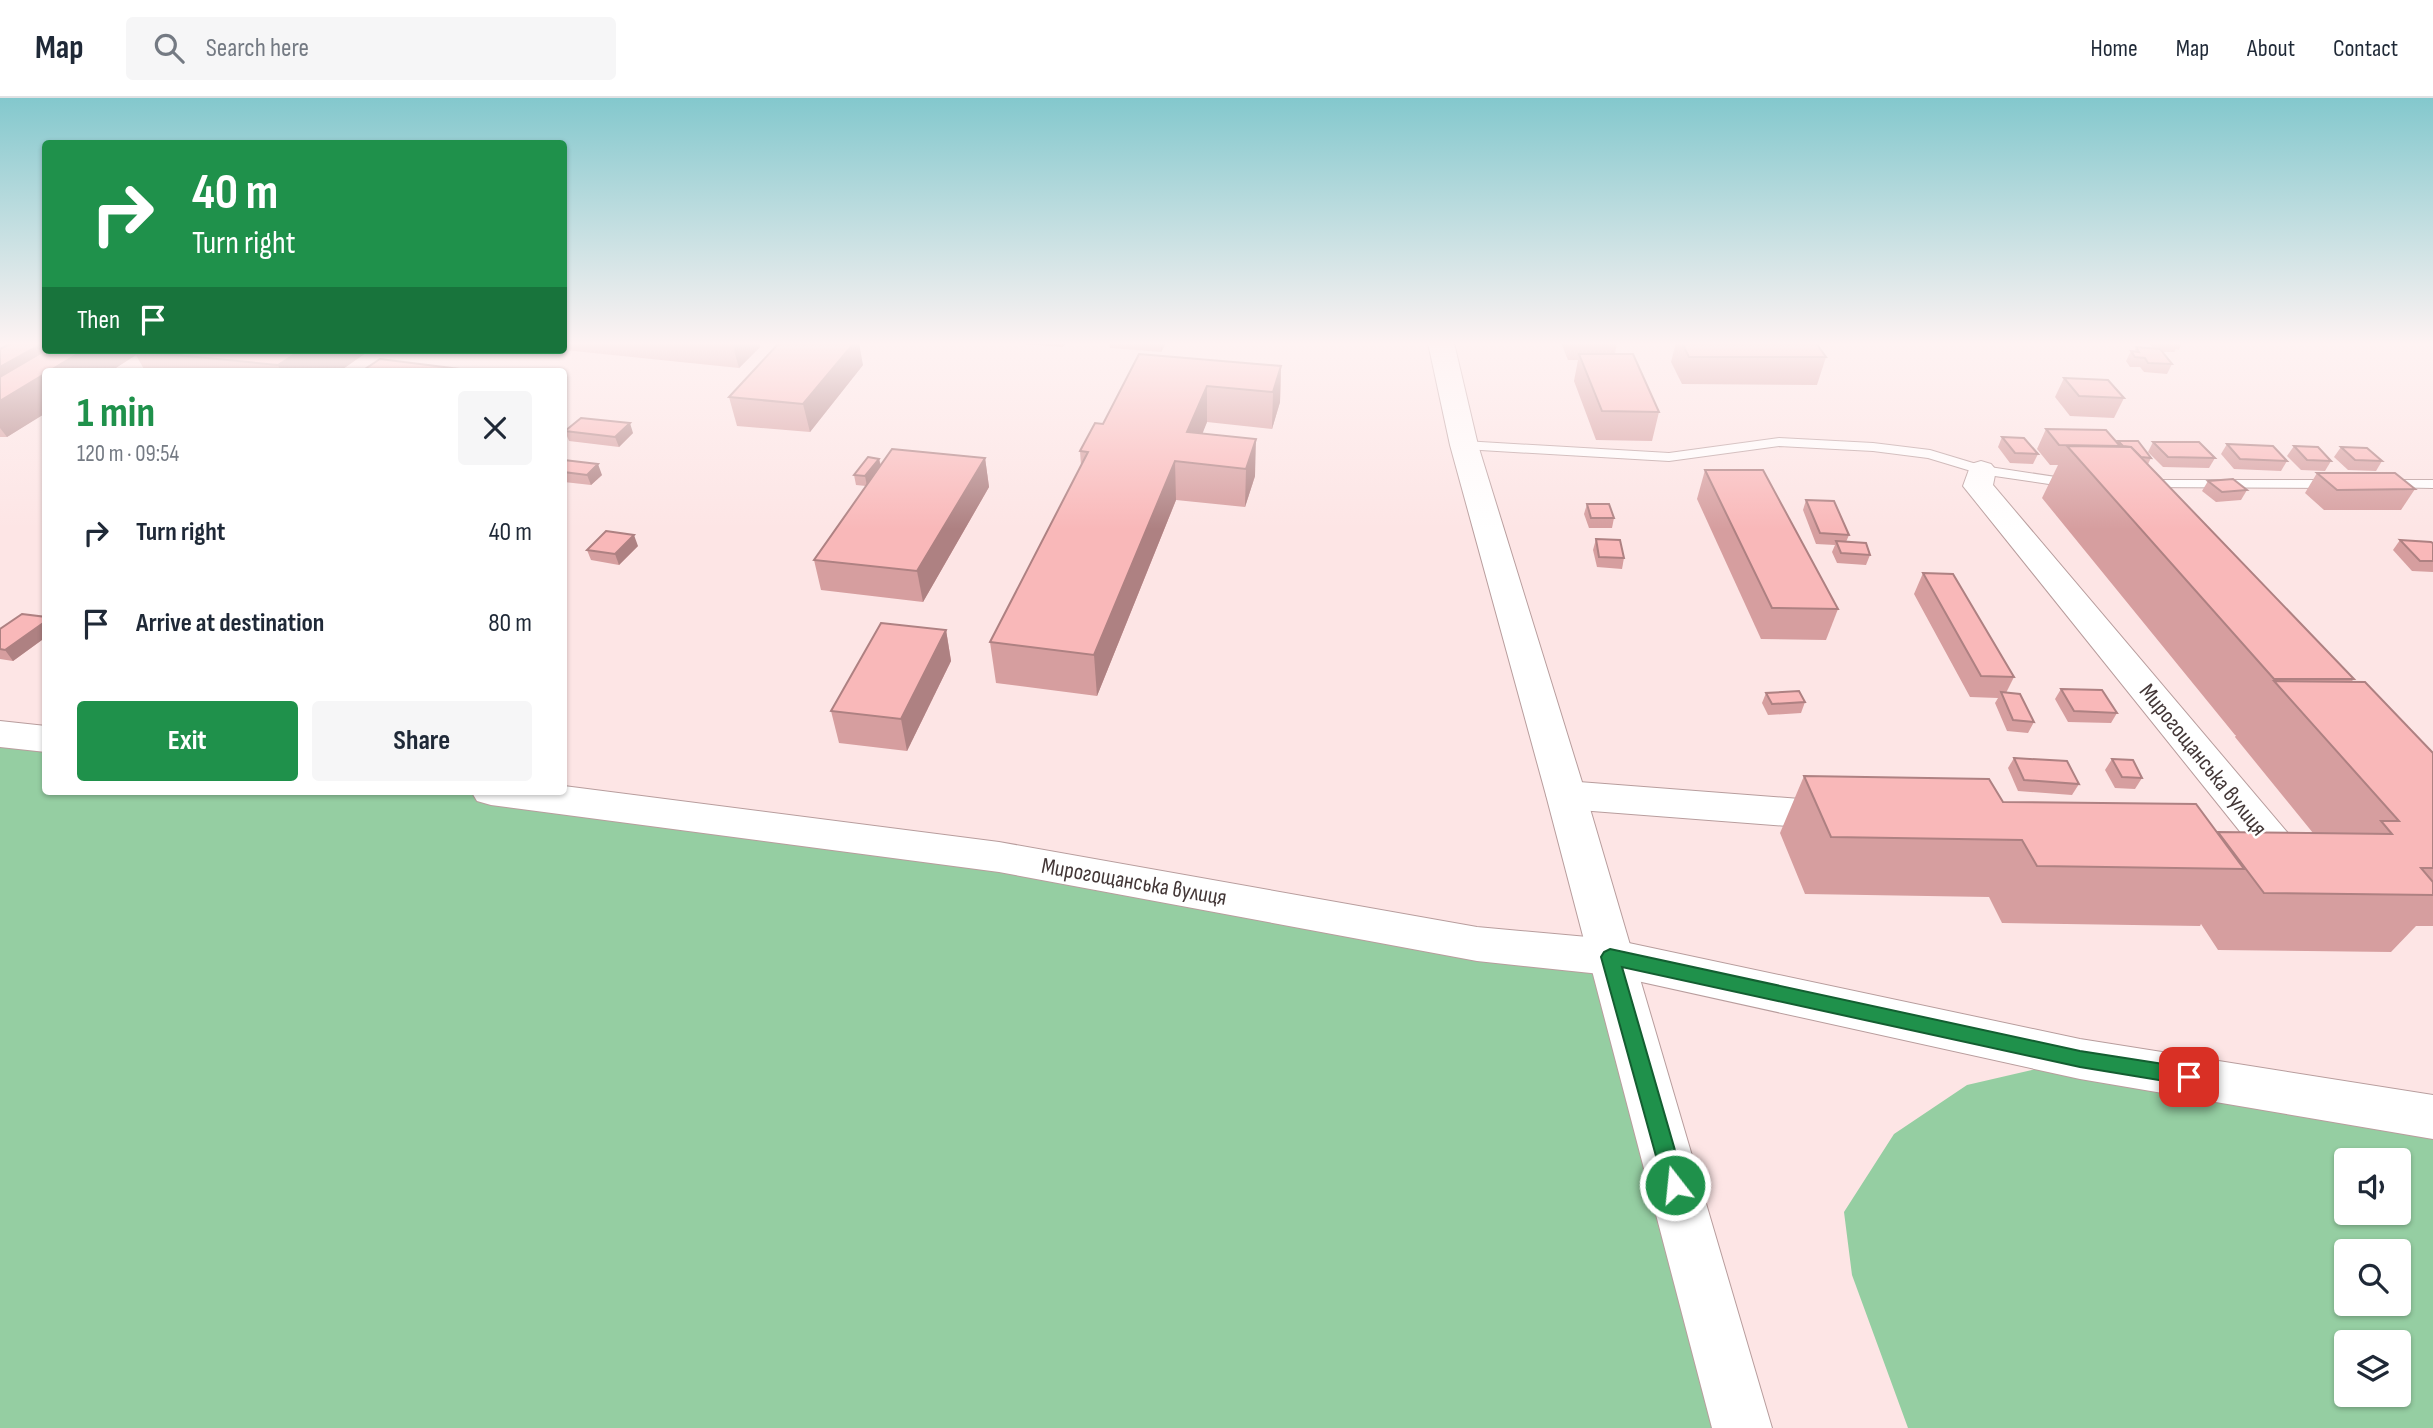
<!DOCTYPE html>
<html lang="en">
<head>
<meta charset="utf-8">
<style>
  :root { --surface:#fff; --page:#f6f6f7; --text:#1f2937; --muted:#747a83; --line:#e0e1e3; --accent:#1f914b }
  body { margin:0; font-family:"Sofia Sans Condensed",sans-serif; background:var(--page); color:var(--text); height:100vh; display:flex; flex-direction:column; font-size:26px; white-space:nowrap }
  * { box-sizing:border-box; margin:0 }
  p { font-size:23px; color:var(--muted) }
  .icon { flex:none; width:38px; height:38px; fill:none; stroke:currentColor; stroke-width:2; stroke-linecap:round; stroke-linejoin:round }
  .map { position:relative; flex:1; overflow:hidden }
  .sheet { position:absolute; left:42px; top:270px; width:525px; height:427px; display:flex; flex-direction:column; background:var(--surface); border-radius:7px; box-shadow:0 2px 5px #0004 }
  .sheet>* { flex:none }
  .top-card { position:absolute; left:42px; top:42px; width:525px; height:214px; border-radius:7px; box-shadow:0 2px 5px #0004; background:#1f914b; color:#fff; overflow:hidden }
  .tools { position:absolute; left:2334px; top:1050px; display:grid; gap:14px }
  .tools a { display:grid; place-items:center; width:77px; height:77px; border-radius:7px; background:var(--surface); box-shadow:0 2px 5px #0004; font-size:35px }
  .pin { position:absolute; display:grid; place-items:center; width:60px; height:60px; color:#fff; margin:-30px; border-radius:14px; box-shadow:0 4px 10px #0006 }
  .me { position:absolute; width:77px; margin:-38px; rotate:344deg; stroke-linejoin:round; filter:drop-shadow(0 0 5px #0008) }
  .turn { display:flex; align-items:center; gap:24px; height:147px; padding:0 35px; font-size:32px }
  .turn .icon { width:91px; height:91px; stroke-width:2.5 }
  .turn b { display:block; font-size:49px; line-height:60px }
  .then { display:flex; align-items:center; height:66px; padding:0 35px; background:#0003; gap:14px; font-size:26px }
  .round { display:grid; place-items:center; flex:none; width:74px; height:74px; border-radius:7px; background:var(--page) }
  .headline { display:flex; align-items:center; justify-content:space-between; height:119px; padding:0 35px }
  h1 { font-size:42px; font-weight:700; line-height:52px; color:var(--accent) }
  .button { display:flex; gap:14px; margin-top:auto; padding:14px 35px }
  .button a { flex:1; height:80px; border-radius:7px; background:var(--accent); color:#fff; font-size:28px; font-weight:700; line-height:80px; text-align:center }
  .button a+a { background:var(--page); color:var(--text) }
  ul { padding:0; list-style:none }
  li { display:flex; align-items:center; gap:21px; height:91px; padding:0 35px }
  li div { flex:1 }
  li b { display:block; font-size:26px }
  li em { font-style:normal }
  header { display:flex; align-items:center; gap:42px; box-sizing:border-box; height:98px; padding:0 35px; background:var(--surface); border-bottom:2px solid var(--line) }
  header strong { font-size:33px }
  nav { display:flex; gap:38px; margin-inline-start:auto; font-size:24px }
  .search { width:490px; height:63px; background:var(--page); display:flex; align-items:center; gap:18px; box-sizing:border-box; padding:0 24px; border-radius:7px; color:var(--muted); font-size:26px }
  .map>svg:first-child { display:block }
</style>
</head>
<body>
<header>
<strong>Map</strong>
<div class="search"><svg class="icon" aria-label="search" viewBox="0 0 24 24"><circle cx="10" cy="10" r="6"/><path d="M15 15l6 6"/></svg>Search here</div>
<nav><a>Home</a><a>Map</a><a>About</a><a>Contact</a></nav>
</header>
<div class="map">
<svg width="2433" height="1330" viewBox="0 0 2433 1330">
  <rect width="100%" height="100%" fill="#fde5e5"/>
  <!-- green -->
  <g fill="#95cea2" fill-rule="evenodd">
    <path d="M0,636L45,641L46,693H491L1610,859L1742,1330H0Z"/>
    <path d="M2080,961L2433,1019V1330H1908L1852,1177L1844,1114L1894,1036L1967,987ZM2347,1062H2399V1115H2347ZM2347,1153H2399V1206H2347ZM2347,1244H2399V1297H2347Z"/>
  </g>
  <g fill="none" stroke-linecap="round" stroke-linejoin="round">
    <!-- lane casing -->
    <g stroke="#b89d9d" stroke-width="2">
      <g id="lane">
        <path d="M1779,340L1873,345L1930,352L1983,368L2076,382L2083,386L2076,390L1981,376L1928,360L1873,353L1779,348L1669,363L1464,351L1457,347L1464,343L1669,355Z"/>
        <path d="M2141,382H2335L2342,386L2335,390L2136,389L2134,386Z"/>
        <path d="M2383,382H2433V390L2378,389L2376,386Z"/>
      </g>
    </g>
    <!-- street casing -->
    <g stroke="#b89d9d" stroke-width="2">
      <g id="street">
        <path d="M1981,363L1991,366L1996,372L1993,387L2292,740L2298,751C2283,776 2258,773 2233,766L2227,755L2233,744L2246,741L1963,388L1971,366Z"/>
        <path d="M0,623L46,628V654L0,649Z"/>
        <path d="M1566,683L1839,704L1853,708L1859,718L1853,728L1839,732L1566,711L1552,707L1546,697L1552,687Z"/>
        <path d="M564,688L999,744L1477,829L1610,841L2080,941L2433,997V1041L2080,981L1610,877L1477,863L999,774L491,707L477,703L471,693H564Z"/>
      </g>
    </g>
    <!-- secondary casing -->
    <g stroke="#b89d9d" stroke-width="2">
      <path id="secondary" d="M1428,245H1454L1478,347L1586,697L1772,1330H1712L1546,697L1450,347Z"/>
    </g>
    <!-- lane -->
    <use href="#lane" fill="#fff" fill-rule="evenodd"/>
    <!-- street -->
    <use href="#street" fill="#fff" fill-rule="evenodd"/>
    <!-- secondary -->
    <use href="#secondary" fill="#fff" fill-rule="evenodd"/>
  </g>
  <!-- wall -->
  <g fill="#d69e9f">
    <path d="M564,245H759L760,249L739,270L564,252Z"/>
    <path d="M1008,245H1066L1063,249Z"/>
    <path d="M1109,245H1166L1161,254L1110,250Z"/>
    <path d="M1561,245H1617L1615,256L1659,314L1652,343L1596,342L1574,283L1578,262H1568Z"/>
    <path d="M1676,245H1816L1826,259L1817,287L1682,286L1671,264Z"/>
    <path d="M2148,245H2182L2179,252L2176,251L2175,254H2162L2172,266L2167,276L2144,274L2140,269H2130L2126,263L2131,253L2134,254L2136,249L2153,250Z"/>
    <path d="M0,251L46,252H370L340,273H145L136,257L7,339H0Z"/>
    <path d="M1139,256L1281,268L1280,304L1272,331L1207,324L1202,335L1255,378L1245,409L1176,402L1097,598L996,585L990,544L1081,367L1080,353L1103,326Z"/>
    <path d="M863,267L810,334L737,328L729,299Z"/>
    <path d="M2064,280L2124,300L2114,320L2070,318L2055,299Z"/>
    <path d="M2046,331L2117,345L2118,343L2151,360L2148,366L2354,581L2352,583L2433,655V828H2416L2391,854L2218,852L2201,826L2200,828L2002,825L1989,799L1805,796L1780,735L1804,678L2003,704L2218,735V734L2313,735L2235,639L2236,637H2235L2042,400L2058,367H2050L2037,351Z"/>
    <path d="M565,333L633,335L619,349L569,343Z"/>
    <path d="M2002,339L2038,356L2033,366L2010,365L1998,349Z"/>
    <path d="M2153,344L2215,360L2209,370L2163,369L2148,354Z"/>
    <path d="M2227,346L2287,363L2281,373L2234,371L2221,356Z"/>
    <path d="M2294,348L2331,363L2325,373L2301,372L2287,358Z"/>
    <path d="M2341,349L2382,363L2376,373L2348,372L2334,359Z"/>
    <path d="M985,360L989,389L923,504L821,492L814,462L866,388L856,387L854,377L879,361L881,367Z"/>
    <path d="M564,362L602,377L591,387L564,384Z"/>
    <path d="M1705,372L1838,511L1826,542L1761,541L1697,401Z"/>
    <path d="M2317,375L2415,391L2401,412H2324L2305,395Z"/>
    <path d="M2208,383L2247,392L2241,402L2216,404L2202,393Z"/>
    <path d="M1806,402L1849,437L1846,444L1870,457L1866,467L1837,465L1832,454L1835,447L1816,446L1803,412Z"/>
    <path d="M1587,406L1614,420L1612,430H1589L1584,416Z"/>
    <path d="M1596,441L1624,460L1622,471L1597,469L1593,452Z"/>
    <path d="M2400,442L2433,445V474L2412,473L2393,452Z"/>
    <path d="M638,448L619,467L591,462L587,452Z"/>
    <path d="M1923,475L2014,579L2006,595L2034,624L2028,635L2007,633L1995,605L1998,600L1970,599L1914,496Z"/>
    <path d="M46,519V539L13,563L0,561V531Z"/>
    <path d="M946,532L951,563L907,653L839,645L831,613Z"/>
    <path d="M2061,591L2117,615L2111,625L2068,624L2055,601Z"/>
    <path d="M1766,595L1805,604L1801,615L1768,617L1762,605Z"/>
    <path d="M2014,660L2079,686L2072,697L2018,693L2008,670Z"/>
    <path d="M2112,661L2142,680L2135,691L2115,690L2105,672Z"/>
  </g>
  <!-- shaded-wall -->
  <g fill="#ae8182">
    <path d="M43,245H46V252L0,296V269Z"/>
    <path d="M732,245H759L760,249L739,270Z"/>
    <path d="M854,245H859L863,267L810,334L803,306Z"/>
    <path d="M1161,245H1166L1161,254Z"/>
    <path d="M84,252H144L134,253L136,257L111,273H49Z"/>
    <path d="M301,252H370L340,273H281L278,267Z"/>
    <path d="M1281,268L1280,304L1272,331L1273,294Z"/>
    <path d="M46,275V315L7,339L0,330V303Z"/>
    <path d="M1207,288V324L1191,365L1187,334Z"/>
    <path d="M630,325L633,335L619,349L615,339Z"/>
    <path d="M1256,341L1255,378L1245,409L1246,371Z"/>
    <path d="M985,360L989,389L923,504L917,473Z"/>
    <path d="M879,361L881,371L867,388L865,378Z"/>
    <path d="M1175,363L1176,402L1097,598L1094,557Z"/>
    <path d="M598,366L602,377L591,387L587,377Z"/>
    <path d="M634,437L638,448L619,467L615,456Z"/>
    <path d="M46,523V539L13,563L5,552Z"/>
    <path d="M946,532L951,563L907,653L901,621Z"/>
  </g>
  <!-- building -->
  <g fill="#f9b8b9" stroke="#ae8182" stroke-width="2">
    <path d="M11,245H43L0,269V251Z"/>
    <path d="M779,245H854L803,306L729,299Z"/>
    <path d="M1682,245H1816L1826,259H1689Z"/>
    <path d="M2136,249L2160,251L2172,266L2148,265L2145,260L2135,259L2131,253L2139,254Z"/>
    <path d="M46,252H84L49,273H46V275L0,303V279Z"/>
    <path d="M135,252H301L278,267L134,253Z"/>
    <path d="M1139,256L1281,268L1273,294L1207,288L1187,334L1256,341L1246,371L1175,363L1094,557L990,544L1088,354L1080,353L1095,325L1103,326Z"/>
    <path d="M1579,256H1633L1659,314L1602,313Z"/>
    <path d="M380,261L476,273H362Z"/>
    <path d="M2064,280L2108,282L2124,300L2079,298Z"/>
    <path d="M581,320L630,325L615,339L565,333Z"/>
    <path d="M2046,331L2106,332L2120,348L2059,347Z"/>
    <path d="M2002,339L2024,340L2038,356L2015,355Z"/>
    <path d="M2118,343H2138L2151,360L2141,359L2131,349L2123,348Z"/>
    <path d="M2153,344H2199L2215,360L2168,359Z"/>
    <path d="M2227,346L2273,348L2287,363L2240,361Z"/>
    <path d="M2067,348L2131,349L2354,581H2274Z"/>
    <path d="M2294,348L2318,349L2331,363L2307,362Z"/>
    <path d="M2341,349L2367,350L2382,363L2355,362Z"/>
    <path d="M892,351L985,360L917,473L814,462Z"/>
    <path d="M868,359L879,361L865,378L854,377Z"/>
    <path d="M564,362L598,366L587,377L564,374Z"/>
    <path d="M1705,372H1763L1838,511L1772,510Z"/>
    <path d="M2317,375H2395L2415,391L2337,392Z"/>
    <path d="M2233,381L2247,392L2222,394L2208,383Z"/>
    <path d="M1806,402L1834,403L1849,437L1820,435Z"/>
    <path d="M1587,406H1609L1614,420H1591Z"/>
    <path d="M606,433L634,437L615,456L587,452Z"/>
    <path d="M1596,441L1620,442L1624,460L1599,459Z"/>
    <path d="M2400,442L2431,444L2433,445V463H2420Z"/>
    <path d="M1836,443L1866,445L1870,457L1841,455Z"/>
    <path d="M1923,475L1953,476L2014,579L1981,578Z"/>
    <path d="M22,516L46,519V523L5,552L0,551V531Z"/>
    <path d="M881,525L946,532L901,621L831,613Z"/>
    <path d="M2274,583L2365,584L2433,655V770H2421L2433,784V797L2264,795L2218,734L2392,736L2381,723H2399Z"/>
    <path d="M2061,591L2102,592L2117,615L2074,613Z"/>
    <path d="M1799,593L1805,604L1772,606L1766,595Z"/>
    <path d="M2001,594L2020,596L2034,624L2013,622Z"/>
    <path d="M2014,660L2067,663L2079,686L2024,682Z"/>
    <path d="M2112,661L2133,662L2142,680L2122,679Z"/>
    <path d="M1804,678L1989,681L2003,704L2196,706L2244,771L2037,768L2022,742L1831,739Z"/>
  </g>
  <!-- sky -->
  <linearGradient id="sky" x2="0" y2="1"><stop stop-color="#83c8cd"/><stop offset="0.57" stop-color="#fef3f3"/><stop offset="1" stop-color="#fef3f3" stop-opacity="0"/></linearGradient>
  <rect width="2433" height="431" fill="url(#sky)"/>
  <!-- route -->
  <path fill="#1f914b" stroke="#145e31" stroke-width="2" d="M1610,851L2080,953L2189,970L2196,973L2199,979L2196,985L2189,987L2080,969L1622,869L1685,1087L1682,1094L1675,1097L1667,1094L1664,1087L1601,859L1604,854Z"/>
  <g text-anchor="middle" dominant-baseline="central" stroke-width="5" stroke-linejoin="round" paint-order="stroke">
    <!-- street labels -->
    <g font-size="23" fill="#433737" stroke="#fff">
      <text transform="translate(2203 662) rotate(51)">Мирогощанська вулиця</text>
      <text transform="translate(1134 784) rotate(10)">Мирогощанська вулиця</text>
    </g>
  </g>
</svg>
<div class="tools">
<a><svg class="icon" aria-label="sound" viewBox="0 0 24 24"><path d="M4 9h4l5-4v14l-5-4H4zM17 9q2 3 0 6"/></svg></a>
<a><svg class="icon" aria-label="search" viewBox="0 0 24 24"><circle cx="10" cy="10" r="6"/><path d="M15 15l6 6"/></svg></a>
<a><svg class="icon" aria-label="layers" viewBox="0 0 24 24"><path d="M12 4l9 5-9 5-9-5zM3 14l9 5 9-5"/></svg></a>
</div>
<div class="pin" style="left:2189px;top:979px;background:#d93025"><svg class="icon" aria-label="arrive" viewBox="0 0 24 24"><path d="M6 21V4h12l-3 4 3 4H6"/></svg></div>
<svg class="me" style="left:1675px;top:1087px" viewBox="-20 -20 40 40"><circle r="17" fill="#1f914b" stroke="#fff" stroke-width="3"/><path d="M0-11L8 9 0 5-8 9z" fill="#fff"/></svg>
<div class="top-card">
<div class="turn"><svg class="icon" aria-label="right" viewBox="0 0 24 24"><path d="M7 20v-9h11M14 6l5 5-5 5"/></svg><div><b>40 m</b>Turn right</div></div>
<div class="then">Then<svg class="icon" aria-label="arrive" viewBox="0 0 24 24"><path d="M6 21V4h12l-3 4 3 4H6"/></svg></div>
</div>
<section class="sheet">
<div class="headline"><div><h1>1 min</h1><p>120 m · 09:54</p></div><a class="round"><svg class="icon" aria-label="close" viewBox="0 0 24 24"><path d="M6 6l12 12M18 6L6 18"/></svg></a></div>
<ul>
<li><svg class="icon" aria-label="right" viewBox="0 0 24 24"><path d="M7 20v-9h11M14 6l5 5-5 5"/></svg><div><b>Turn right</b></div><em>40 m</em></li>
<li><svg class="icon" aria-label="arrive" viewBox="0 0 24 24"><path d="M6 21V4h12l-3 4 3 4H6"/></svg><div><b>Arrive at destination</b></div><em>80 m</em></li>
</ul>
<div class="button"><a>Exit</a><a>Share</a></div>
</section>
</div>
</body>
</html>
